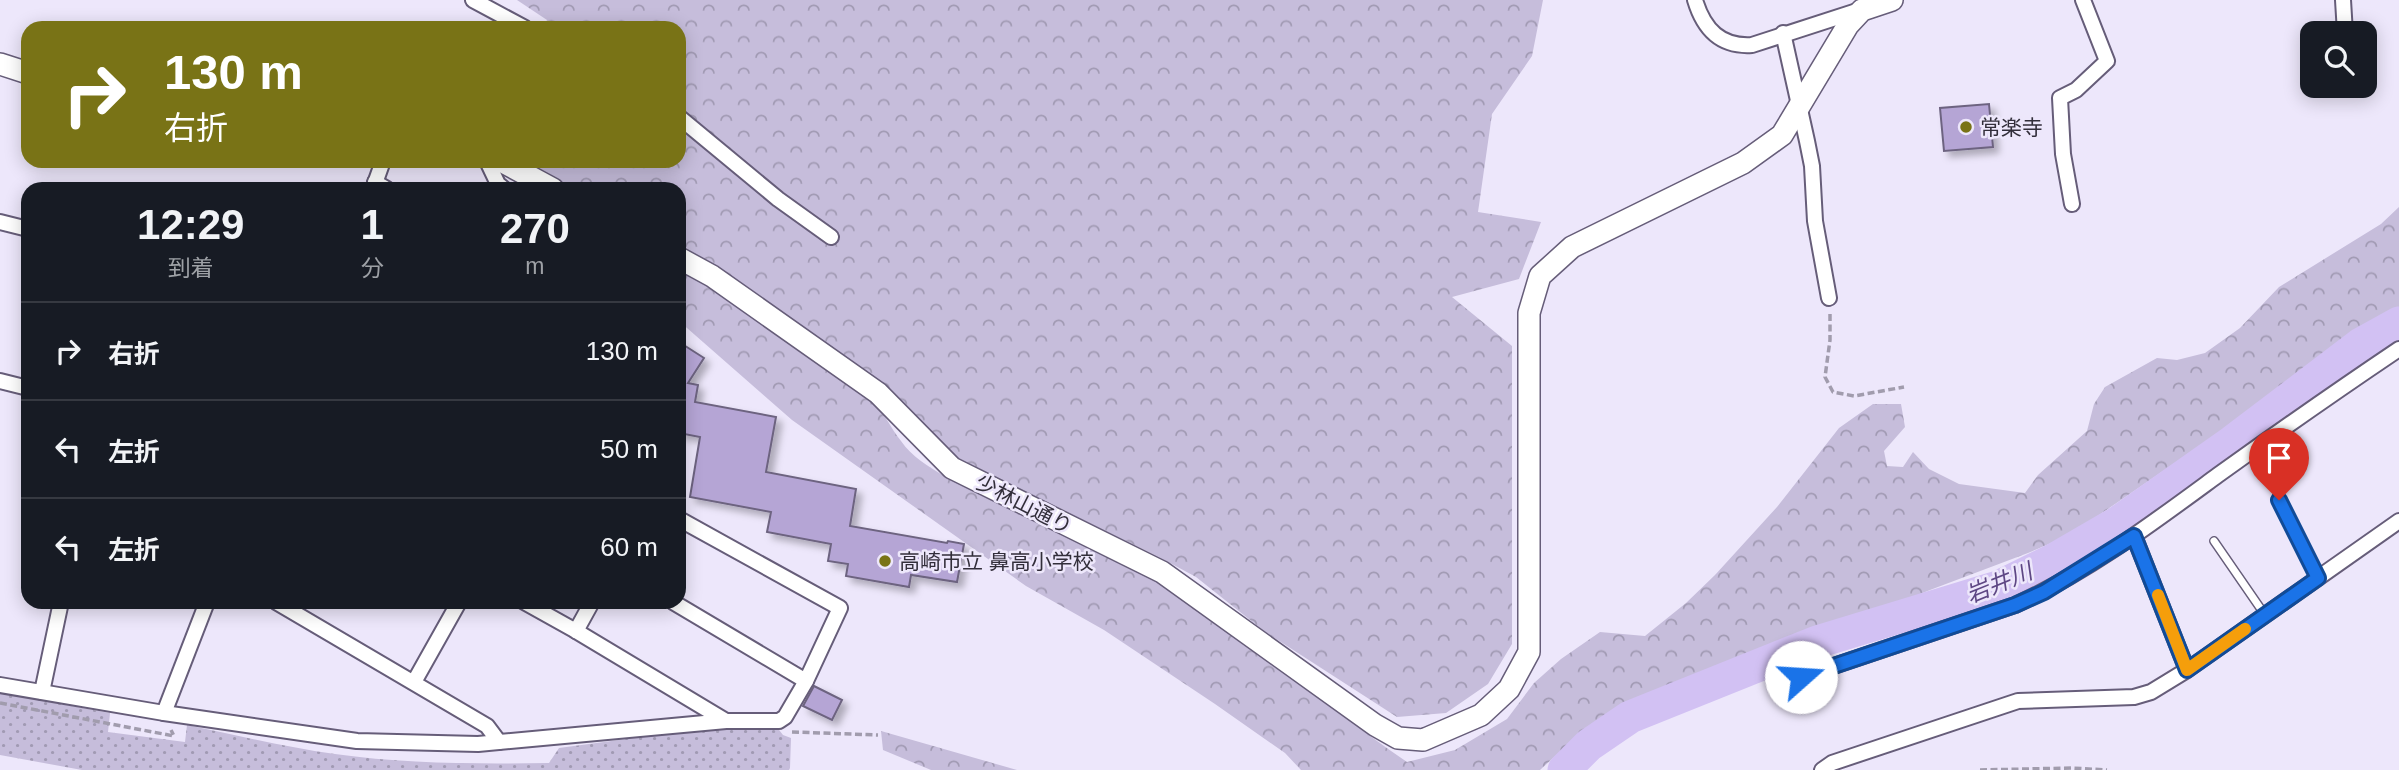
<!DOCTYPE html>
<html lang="ja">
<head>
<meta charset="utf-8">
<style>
  :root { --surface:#171b24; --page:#20242c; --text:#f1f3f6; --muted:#9ea1a6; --line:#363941 }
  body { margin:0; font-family:Helvetica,"Noto Sans JP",sans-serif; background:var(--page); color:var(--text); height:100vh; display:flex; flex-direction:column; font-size:26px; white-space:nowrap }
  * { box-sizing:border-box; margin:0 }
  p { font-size:23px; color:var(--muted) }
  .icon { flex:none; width:38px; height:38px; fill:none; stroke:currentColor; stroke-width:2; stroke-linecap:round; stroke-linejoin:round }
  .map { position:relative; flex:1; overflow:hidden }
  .details { position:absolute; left:21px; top:182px; width:665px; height:427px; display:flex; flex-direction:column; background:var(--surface); border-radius:21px; box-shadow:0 4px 18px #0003 }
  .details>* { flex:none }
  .banner { position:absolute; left:21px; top:21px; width:665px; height:147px; border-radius:21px; box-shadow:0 4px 18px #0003; background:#797316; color:#fff; overflow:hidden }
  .tools { position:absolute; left:2300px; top:21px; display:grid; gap:14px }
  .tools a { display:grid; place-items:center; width:77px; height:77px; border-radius:14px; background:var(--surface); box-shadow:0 4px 18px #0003; font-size:35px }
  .pin { position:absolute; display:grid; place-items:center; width:60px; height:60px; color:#fff; margin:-72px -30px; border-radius:50% 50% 50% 0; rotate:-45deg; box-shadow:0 0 7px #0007 }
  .pin .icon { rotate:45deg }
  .me { position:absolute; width:77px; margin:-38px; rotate:71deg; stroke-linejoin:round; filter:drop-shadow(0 0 5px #0008) }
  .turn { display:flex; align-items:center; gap:24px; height:147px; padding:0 28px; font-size:32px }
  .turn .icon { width:91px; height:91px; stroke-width:2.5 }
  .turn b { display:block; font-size:49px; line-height:60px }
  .eta { display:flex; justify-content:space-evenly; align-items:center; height:119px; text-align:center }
  .eta b { font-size:42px; font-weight:800; line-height:49px }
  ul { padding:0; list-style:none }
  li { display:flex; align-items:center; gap:21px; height:98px; padding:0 28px; border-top:2px solid var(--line) }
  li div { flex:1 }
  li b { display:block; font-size:26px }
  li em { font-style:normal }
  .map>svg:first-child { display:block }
</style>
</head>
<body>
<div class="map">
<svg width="2399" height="770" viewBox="0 0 2399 770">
  <defs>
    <pattern id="grass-dots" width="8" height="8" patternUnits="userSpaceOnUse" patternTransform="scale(1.75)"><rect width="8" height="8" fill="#c6bddb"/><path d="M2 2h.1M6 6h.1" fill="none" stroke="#a19ab3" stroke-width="1.8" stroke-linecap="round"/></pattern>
    <pattern id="forest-crowns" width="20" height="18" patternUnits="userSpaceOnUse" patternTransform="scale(1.75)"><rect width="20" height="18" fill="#c6bddb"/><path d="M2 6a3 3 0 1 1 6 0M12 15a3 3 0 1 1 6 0" fill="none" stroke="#a19ab3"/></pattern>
    <filter id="shadow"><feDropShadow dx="5.5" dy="5.5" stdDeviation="3.5" flood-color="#0004"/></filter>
  </defs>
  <rect width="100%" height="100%" fill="#ede7fb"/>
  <!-- grass -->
  <path fill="url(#grass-dots)" d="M0,693L110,713L108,732L185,742L187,725C236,735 285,747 335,754C406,764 477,764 549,763L559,748L686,731L776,726L783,735L791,738L790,768L789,770H82L0,755Z"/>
  <!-- forest -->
  <g fill="url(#forest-crowns)">
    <path d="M517,0H1543L1532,56L1492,114L1478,212L1541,222L1519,279L1452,297L1512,346V644L1488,684L1446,713L1397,717L1264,631L1196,577L1159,557L960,460L679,248V189H574L525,161H679V28H543L547,20Z"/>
    <path d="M2399,207V312L2358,337L2070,535L2028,553L1930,590L1767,656L1645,700L1563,749L1540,770H1301L1285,753L1215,704L1104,630L1026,586L792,420L679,321V268L697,277L872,400C884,412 890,427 901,441C912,457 928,466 944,476C1016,510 1090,541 1159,580C1248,631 1322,705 1407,762L1455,750L1507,719L1534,683L1561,659L1600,632L1645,636L1686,603L1715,575L1777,507L1839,428L1873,404H1901L1905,427L1884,451L1887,466L1903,467L1913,452L1929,469L1959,484L2025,493L2038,475L2087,431L2094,404L2105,387L2157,358L2177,360L2205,353L2240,328L2279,287L2381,224Z"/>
    <path d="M881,731L1017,770H931L883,750Z"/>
  </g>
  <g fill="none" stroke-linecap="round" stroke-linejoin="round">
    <!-- river -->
    <path stroke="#d2c1f3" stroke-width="33" d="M1564,770L1589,745L1630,717L1817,642L1998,587L2055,559L2117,523L2232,442L2361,344L2399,323"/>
  </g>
  <!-- building -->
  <g fill="#b5a5d5" stroke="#6d6480" stroke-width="2" filter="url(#shadow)">
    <path d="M1989,104L1993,147L1944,151L1940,108Z"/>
    <path d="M679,342L704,358L688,383L698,385L695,402L776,417L766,472L856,489L850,526L947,543L948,541L964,544L957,582L911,575L909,587L846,576L848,564L828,561L831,544L767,532L771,512L690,497L700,437L679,433Z"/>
    <path d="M814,686L842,700L832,720L803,706Z"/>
  </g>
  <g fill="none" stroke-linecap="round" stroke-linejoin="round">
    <!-- lane casing -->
    <g stroke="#665d79" stroke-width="10">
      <g id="lane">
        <path d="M2279,500L2318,578"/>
        <path d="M2214,541L2265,615"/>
      </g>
    </g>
    <!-- street casing -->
    <g stroke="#665d79" stroke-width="18">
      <g id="street">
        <path d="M473,0L525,28"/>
        <path d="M1695,0C1704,30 1721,47 1752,45L1860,10"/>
        <path d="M2343,0L2345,33"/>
        <path d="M1783,33L1807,141L1812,166L1815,221L1829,298"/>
        <path d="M679,117L778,199L831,237"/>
        <path d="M487,161L498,184L504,189"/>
        <path d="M375,182L387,189"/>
        <path d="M373,189L383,161"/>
        <path d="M2072,204L2063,154L2060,98L2076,90L2107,61L2083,0"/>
        <path d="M0,222L28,229"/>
        <path d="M0,381L28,388"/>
        <path d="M2134,536L2187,670"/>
        <path d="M276,602L487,726L499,742"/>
        <path d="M524,602L576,631L726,721"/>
        <path d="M673,602L806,681"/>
        <path d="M576,631L592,602"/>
        <path d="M1801,677L2015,605C2088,572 2154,522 2218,475C2278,432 2338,390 2399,349"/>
        <path d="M414,682L459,602"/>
        <path d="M0,685L164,713L357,741L478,744L726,721H779L785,717L806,681L840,608L679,519"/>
        <path d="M42,692L61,602"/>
        <path d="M164,713L207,602"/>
        <path d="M1822,770L1832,763L2018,701L2134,697L2151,692L2187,670L2399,521"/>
      </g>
    </g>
    <!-- secondary casing -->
    <g stroke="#665d79" stroke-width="24">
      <g id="secondary">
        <path d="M0,64L28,73"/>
        <path d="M501,161L553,189"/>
        <path d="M679,258L712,276L878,393L952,468L1162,572L1375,725L1398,738L1423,740L1481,715L1509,689L1529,652V313L1540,276L1572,247L1743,163L1782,135L1848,25L1862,10L1892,0"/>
      </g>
    </g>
    <!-- path -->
    <g stroke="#a19cad" stroke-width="3.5" stroke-dasharray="7 3.5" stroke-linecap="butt">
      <path d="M1830,314V340L1825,377L1833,392L1854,396L1904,387"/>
      <path d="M0,703L174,736L171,730"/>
      <path d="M792,732L878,735"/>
      <path d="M1980,770L2071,768L2107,770"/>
    </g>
    <!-- lane -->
    <use href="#lane" stroke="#fff" stroke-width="7"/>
    <!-- street -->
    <use href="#street" stroke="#fff" stroke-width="14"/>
    <!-- secondary -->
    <use href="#secondary" stroke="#fff" stroke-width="21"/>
  </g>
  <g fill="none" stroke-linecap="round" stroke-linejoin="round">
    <!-- route casing -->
    <g stroke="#114b97" stroke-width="18">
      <path id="route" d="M1801,677L2015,605L2044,592L2134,536L2187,670L2318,578L2279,500"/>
    </g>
    <!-- route -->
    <use href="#route" stroke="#1a73e8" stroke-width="12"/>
    <!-- slow -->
    <path stroke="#f59e0b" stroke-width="12" d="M2158,595L2187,670L2245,629"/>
  </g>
  <!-- markers -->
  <g fill="#797316" stroke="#ede7fb" stroke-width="2.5">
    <circle cx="1966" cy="127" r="7"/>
    <circle cx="885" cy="561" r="7"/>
  </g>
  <g text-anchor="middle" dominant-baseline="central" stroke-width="5" stroke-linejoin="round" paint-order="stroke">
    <!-- poi labels -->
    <g font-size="21" fill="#322e3a" stroke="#ede7fb" text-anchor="start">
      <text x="1980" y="127">常楽寺</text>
      <text x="899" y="561">高崎市立 鼻高小学校</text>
    </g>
    <!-- street labels -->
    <g font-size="21" fill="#322e3a" stroke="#ede7fb">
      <text transform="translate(1024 504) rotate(27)">少林山通り</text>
    </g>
    <!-- water labels -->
    <g font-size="23" font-style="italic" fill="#5e4784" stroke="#ede7fb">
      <text transform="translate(1999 583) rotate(-22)">岩井川</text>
    </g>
  </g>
</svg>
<div class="tools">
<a><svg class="icon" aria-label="search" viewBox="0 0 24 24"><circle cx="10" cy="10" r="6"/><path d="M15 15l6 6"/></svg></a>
</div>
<div class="pin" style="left:2279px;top:500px;background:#d93025"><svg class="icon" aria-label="arrive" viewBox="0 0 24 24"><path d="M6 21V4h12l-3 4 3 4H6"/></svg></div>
<svg class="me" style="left:1801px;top:677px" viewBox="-20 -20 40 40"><circle r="19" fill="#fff"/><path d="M0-13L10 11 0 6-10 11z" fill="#1a73e8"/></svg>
<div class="banner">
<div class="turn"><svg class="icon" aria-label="right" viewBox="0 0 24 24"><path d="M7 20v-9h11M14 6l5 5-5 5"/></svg><div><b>130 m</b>右折</div></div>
</div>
<section class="details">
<div class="eta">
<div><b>12:29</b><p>到着</p></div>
<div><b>1</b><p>分</p></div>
<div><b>270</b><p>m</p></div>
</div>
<ul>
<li><svg class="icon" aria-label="right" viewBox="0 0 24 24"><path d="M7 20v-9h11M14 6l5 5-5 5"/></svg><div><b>右折</b></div><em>130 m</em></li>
<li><svg class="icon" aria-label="left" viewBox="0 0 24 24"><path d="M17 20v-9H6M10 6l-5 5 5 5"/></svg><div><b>左折</b></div><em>50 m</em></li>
<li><svg class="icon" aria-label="left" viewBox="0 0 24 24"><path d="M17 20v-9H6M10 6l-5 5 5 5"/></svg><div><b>左折</b></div><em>60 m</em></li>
</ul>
</section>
</div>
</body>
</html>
